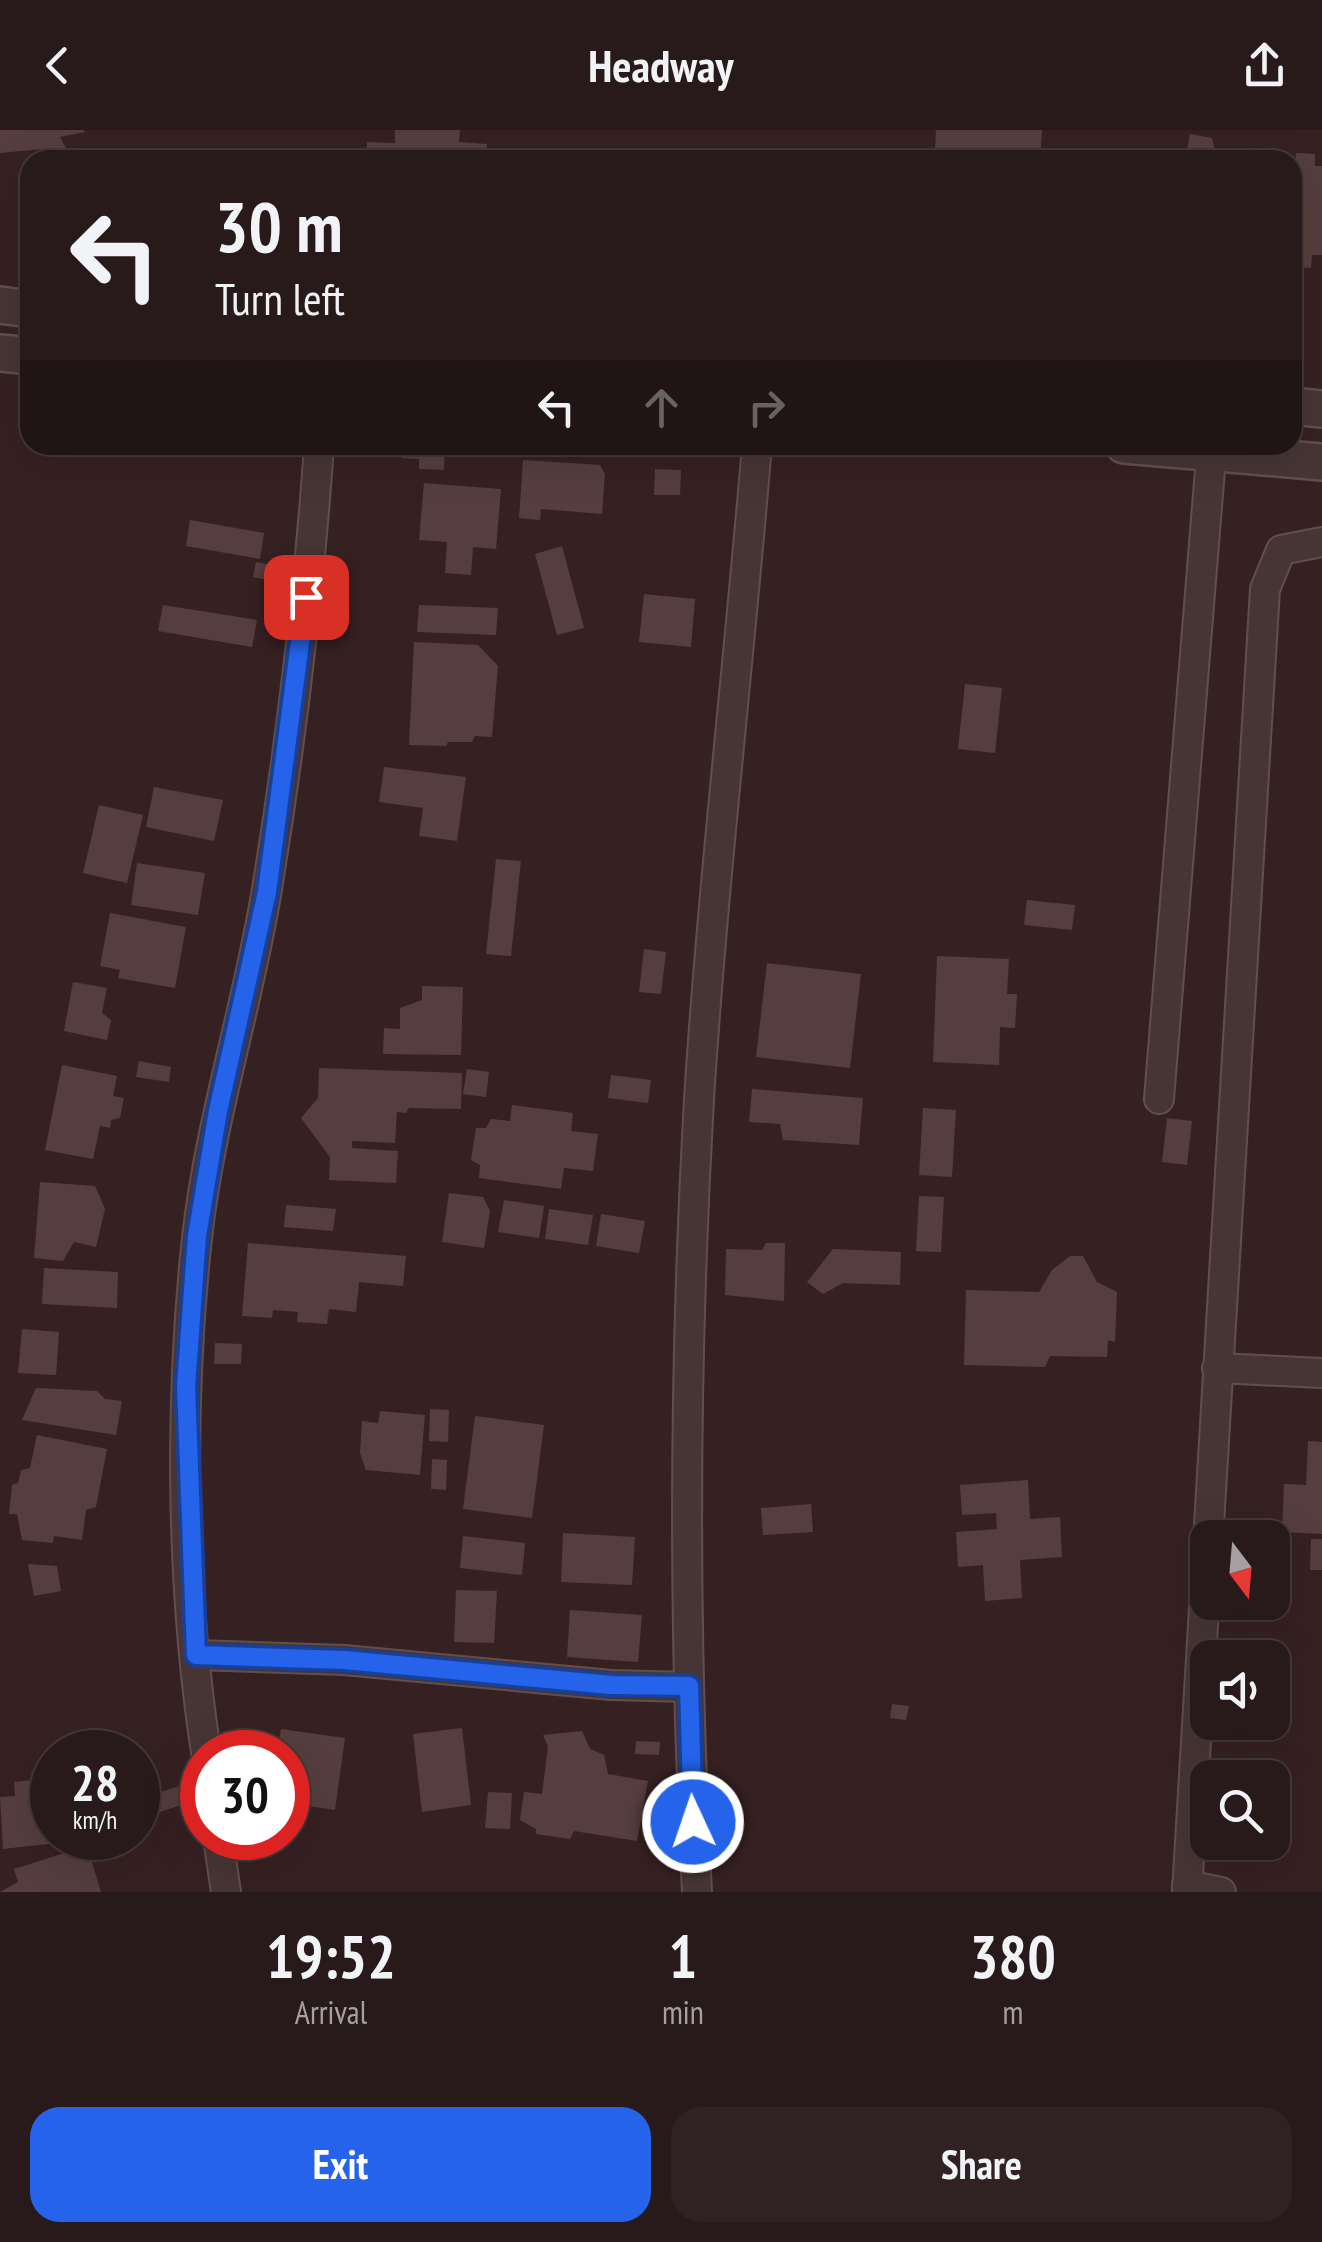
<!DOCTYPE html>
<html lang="en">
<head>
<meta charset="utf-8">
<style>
  :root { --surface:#28191a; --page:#302223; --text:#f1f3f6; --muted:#a5a0a2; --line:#443839; --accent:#2563eb }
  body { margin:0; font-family:"PT Sans Narrow",sans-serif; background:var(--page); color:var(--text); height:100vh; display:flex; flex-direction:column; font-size:38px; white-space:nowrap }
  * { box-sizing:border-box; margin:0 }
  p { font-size:32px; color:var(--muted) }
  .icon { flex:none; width:55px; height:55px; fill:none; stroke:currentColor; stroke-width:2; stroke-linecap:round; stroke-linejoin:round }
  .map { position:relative; height:1762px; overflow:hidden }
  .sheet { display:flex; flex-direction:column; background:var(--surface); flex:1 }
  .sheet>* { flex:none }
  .guide { position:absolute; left:20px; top:20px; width:1282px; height:305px; border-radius:30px; box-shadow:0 10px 40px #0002,0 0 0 2px var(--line); background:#28191a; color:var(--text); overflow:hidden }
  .needle { width:65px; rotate:164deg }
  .buttons { position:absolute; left:1190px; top:1390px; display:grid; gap:20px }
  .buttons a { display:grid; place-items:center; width:100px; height:100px; border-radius:20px; background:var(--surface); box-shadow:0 10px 40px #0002,0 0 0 2px var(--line); font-size:50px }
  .speed { position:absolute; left:30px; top:1600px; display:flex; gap:20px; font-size:50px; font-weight:700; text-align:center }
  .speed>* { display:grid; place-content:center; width:130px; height:130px; border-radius:50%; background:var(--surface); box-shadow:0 10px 40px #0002,0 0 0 2px var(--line); line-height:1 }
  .speed small { font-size:25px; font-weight:400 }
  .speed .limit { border:15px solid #d22; background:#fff; color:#111 }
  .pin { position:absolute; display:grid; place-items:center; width:85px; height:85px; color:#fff; margin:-42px; border-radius:20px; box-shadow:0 5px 15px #0006 }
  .me { position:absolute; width:110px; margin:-55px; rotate:357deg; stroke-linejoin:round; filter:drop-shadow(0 0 8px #0008) }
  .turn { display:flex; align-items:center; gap:35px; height:210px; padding:0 30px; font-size:45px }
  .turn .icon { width:130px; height:130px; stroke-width:2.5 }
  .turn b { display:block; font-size:70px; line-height:85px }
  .lanes { display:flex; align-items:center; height:95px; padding:0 30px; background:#0003; justify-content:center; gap:50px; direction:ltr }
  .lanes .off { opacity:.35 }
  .eta { display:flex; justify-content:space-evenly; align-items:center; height:170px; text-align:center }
  .eta b { font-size:60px; font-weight:700; line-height:70px }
  .action { display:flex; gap:20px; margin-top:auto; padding:20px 30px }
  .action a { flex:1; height:115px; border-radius:30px; background:var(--accent); color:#fff; font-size:40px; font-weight:700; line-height:115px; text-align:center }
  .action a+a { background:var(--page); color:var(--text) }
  header { display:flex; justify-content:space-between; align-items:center; height:130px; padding:0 30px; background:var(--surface); font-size:45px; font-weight:700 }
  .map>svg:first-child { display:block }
</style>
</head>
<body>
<header><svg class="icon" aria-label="back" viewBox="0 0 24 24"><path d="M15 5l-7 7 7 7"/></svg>Headway<svg class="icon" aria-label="share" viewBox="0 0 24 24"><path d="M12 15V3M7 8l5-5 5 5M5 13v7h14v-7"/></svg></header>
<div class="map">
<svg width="1322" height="1762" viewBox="0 0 1322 1762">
  <rect width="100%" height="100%" fill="#362122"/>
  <!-- building -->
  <g fill="#563e3e">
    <path d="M0,0H84L85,2L60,7L71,28L44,30L43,19L0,23Z"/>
    <path d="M395,0H460L459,12L487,14L486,30H366L367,12L395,13Z"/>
    <path d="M936,0H1042L1040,30H927V19H935Z"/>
    <path d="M1190,4L1212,8L1217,30H1185Z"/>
    <path d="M1296,23L1315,24V36H1322V125H1312L1311,138L1292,137Z"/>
    <path d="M402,315L445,316L444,340L419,339V329L402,328Z"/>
    <path d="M523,330L600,335L605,344L602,384L541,379L540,390L519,388Z"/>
    <path d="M655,339L681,340L680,365H654Z"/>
    <path d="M424,353L501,359L496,419L473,417L471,445L445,443L447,412L419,410Z"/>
    <path d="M190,390L264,403L260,429L186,416Z"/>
    <path d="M562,416L584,498L557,505L535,424Z"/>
    <path d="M256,432L271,435L268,450L253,447Z"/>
    <path d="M644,464L695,469L691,517L639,512Z"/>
    <path d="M163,475L257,490L252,517L158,501Z"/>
    <path d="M419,475L498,478L496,505L417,502Z"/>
    <path d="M414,512L478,515L498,536L492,607L475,606L472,612H448L446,616L409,615Z"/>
    <path d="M965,554L1002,558L995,623L958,619Z"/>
    <path d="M384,637L466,647L457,711L419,706L423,678L379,672Z"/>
    <path d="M154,657L223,670L214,711L146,697Z"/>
    <path d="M99,675L143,685L127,753L83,743Z"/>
    <path d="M496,729L521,731L511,826L486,824Z"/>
    <path d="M137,733L205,743L198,785L131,775Z"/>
    <path d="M1027,770L1075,775L1072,800L1024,795Z"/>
    <path d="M110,783L186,797L175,858L118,848L120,840L100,836Z"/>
    <path d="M644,819L666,822L661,864L639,862Z"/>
    <path d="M937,826L1009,829L1007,864H1017L1015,898L1000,897L999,935L933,932Z"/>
    <path d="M767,833L861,844L850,938L756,927Z"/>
    <path d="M73,852L107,858L102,883L111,890L107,910L64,901Z"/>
    <path d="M422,856L463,857L461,925L383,924L384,898L400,899V878L422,870Z"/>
    <path d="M139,931L171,937L169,952L136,947Z"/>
    <path d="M62,935L117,946L113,966L124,968L120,988L111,990L110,998L100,996L93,1029L45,1020Z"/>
    <path d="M319,938L462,943L461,979L409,978L406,983L397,982L395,1013L352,1011V1018L398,1021L396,1053L329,1050L330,1027L301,988L318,968Z"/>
    <path d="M467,939L489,942L486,967L463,964Z"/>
    <path d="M611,945L651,950L648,973L608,968Z"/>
    <path d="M752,959L863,968L859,1015L783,1010L780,994L749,992Z"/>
    <path d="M512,975L573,983L571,1001L598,1004L593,1041L564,1038L561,1059L479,1048L480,1035L471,1030L476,998H486L491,989L510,991Z"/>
    <path d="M923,978L956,980L952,1047L919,1045Z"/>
    <path d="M1167,988L1192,991L1187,1035L1162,1032Z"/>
    <path d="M40,1052L95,1056L105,1079L96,1117L74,1112L63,1131L34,1128Z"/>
    <path d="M449,1063L483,1067L490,1081L484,1118L442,1112Z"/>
    <path d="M919,1066L944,1067L941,1122L916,1121Z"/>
    <path d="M504,1070L544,1076L539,1108L498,1102Z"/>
    <path d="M286,1075L336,1079L333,1101L284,1097Z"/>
    <path d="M549,1079L593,1085L588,1115L545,1109Z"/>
    <path d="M601,1084L645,1091L639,1123L596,1116Z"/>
    <path d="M248,1113L406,1126L403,1156L359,1152L356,1182L329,1179L327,1194L297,1192L298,1182L273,1180L272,1188L242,1186Z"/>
    <path d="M766,1113H785L784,1171L725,1165L726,1119L762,1120Z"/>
    <path d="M833,1119L901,1122L900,1155L843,1153L823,1164L807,1152Z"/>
    <path d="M1070,1126H1083L1097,1152L1117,1162L1115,1212L1108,1210L1107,1227L1050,1226L1045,1237L964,1235L966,1160L1039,1162L1052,1140Z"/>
    <path d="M44,1138L118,1142L117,1178L42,1174Z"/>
    <path d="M22,1199L59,1202L56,1245L18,1243Z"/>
    <path d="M215,1213L242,1214L241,1234H214Z"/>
    <path d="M36,1258L97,1261L105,1269L122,1271L116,1305L22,1290Z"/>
    <path d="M430,1279L449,1280L448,1312L429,1311Z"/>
    <path d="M380,1281L425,1285L420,1345L366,1340L360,1323L362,1291L378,1293Z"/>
    <path d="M475,1286L544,1295L532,1388L463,1379Z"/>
    <path d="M37,1305L107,1319L96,1377L86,1380L82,1410L54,1406L53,1413L22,1410L17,1384H9L12,1355L18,1353L21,1340L30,1338Z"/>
    <path d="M1308,1311L1322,1312V1404L1282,1402L1284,1354L1306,1355Z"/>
    <path d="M432,1329L447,1330L446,1360L431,1359Z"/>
    <path d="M1028,1350L1030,1389L1060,1387L1062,1427L1020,1430L1022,1468L985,1471L983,1435L958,1437L956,1402L997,1399L996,1383L962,1385L960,1355Z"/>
    <path d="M811,1374L813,1402L763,1405L761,1378Z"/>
    <path d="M563,1403L635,1407L632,1455L561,1452Z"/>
    <path d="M463,1406L525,1413L522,1445L460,1438Z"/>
    <path d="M1311,1409H1322V1440H1310Z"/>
    <path d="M28,1434L57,1436L61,1461L34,1466Z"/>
    <path d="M456,1460L497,1461L494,1513L454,1512Z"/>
    <path d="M570,1480L642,1485L638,1532L567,1527Z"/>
    <path d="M892,1574L909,1576L906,1590L890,1588Z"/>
    <path d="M462,1598L471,1675L422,1682L413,1604Z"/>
    <path d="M281,1599L345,1608L335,1680L288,1673V1622H277Z"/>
    <path d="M582,1601L590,1619L604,1625L608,1644L648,1651L637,1711L574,1701L570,1709L536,1704V1699L520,1690L524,1662L542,1664L548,1616L543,1605Z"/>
    <path d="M636,1611L660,1612L659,1625L635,1624Z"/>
    <path d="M50,1648L52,1708H64L65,1712L3,1719L0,1667L15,1666L14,1652Z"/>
    <path d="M189,1653L194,1671L138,1689V1669Z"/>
    <path d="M488,1662L512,1663L510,1699L485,1698Z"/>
    <path d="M87,1716L101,1762H0L18,1752L14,1739Z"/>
  </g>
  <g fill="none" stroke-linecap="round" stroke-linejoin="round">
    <!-- minor casing -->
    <g stroke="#614f4f" stroke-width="32">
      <g id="minor">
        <path d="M1159,969L1212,315"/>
        <path d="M1217,1238L1322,1243"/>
        <path d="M196,1525L344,1530L611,1555L689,1557"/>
        <path d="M206,1622C181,1458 179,1273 197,1108C210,990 248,876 267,759C291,612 309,463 319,315"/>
        <path d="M218,1708L226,1762"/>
        <path d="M1187,1755L1221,1762"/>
        <path d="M697,1762C683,1499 684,1233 699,969C713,751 739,533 757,315"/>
        <path d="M1187,1762L1265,459L1281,420L1322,412"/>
      </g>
    </g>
    <!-- tertiary casing -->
    <g stroke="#614f4f" stroke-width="40">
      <g id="tertiary">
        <path d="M0,175L30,179"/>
        <path d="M0,223L30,226"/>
        <path d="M1292,276L1322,279"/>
        <path d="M1124,315L1322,332"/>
      </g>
    </g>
    <!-- minor -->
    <use href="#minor" stroke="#473535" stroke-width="28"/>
    <!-- tertiary -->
    <use href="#tertiary" stroke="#473535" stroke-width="35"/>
  </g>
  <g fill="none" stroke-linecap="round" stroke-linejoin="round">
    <!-- route casing -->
    <g stroke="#184099" stroke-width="25">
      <path id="route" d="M306,467L267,762L218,981L197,1106L186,1256L196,1525L344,1530L611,1555L689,1556L693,1692"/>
    </g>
    <!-- route -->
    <use href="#route" stroke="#2563eb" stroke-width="18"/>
  </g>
</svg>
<div class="buttons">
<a><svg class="needle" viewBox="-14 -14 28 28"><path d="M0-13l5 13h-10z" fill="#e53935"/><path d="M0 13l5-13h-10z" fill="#a5a0a2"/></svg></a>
<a><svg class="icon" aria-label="sound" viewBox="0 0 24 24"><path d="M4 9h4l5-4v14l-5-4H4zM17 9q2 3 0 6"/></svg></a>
<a><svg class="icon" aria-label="search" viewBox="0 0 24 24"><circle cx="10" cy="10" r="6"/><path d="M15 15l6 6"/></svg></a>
</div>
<div class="speed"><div>28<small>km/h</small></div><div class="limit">30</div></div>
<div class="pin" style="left:306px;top:467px;background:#d93025"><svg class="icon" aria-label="arrive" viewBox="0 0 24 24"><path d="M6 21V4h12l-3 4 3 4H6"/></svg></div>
<svg class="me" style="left:693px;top:1692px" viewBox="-20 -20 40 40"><circle r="17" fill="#2563eb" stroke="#fff" stroke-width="3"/><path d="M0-11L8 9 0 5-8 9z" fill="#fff"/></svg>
<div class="guide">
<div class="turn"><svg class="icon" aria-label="left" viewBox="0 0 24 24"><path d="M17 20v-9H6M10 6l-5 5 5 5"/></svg><div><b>30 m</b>Turn left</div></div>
<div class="lanes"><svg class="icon" aria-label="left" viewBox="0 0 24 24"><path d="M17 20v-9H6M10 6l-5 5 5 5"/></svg><svg class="icon off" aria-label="ahead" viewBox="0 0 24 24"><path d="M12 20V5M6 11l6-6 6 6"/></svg><svg class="icon off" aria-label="right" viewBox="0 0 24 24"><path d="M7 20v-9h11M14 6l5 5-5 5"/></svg></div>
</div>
</div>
<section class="sheet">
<div class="eta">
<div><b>19:52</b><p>Arrival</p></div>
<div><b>1</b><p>min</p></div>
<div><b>380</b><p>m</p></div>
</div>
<div class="action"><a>Exit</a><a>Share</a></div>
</section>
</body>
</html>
